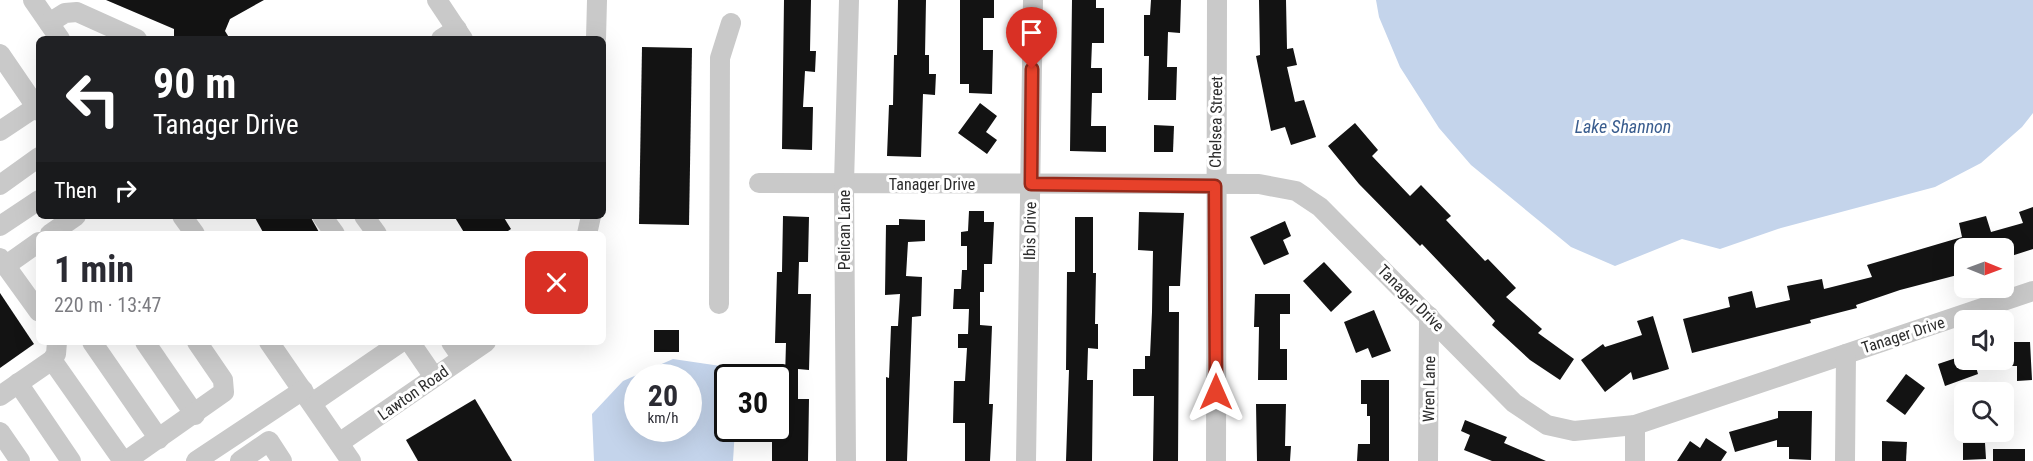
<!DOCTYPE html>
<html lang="en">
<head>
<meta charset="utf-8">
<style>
  :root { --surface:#fff; --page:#f2f2f3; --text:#2b2b33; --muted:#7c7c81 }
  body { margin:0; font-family:"Roboto Condensed",sans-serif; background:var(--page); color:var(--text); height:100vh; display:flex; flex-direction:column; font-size:22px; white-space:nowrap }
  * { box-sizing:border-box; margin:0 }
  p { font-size:20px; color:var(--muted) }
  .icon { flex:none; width:33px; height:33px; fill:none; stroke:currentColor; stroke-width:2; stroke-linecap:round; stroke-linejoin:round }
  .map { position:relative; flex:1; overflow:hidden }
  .panel { position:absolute; left:36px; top:231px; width:570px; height:114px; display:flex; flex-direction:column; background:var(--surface); border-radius:9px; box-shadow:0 6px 24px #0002 }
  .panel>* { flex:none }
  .guide { position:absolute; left:36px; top:36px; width:570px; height:183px; border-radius:9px; box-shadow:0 6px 24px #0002; background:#202124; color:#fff; overflow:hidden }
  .needle { width:39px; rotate:91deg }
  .fabs { position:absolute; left:1954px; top:238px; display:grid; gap:12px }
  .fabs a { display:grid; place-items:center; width:60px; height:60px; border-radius:9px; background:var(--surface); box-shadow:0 6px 24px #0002; font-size:30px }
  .speed { position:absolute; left:624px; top:364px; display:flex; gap:12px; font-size:30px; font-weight:700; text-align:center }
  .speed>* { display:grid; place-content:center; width:78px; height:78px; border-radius:50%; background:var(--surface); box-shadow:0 6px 24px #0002; line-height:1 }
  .speed small { font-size:15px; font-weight:400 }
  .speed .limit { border:3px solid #111; border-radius:9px; background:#fff; color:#111 }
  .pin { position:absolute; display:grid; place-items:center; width:51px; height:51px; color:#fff; margin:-62px -26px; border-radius:50% 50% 50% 0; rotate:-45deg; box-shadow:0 0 6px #0007 }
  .pin .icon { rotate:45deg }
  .me { position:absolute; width:66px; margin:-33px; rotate:0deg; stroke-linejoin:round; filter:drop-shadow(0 0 4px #0008) }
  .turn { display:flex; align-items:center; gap:21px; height:126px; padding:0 18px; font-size:27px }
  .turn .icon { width:78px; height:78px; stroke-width:2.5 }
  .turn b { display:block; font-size:42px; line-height:51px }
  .then { display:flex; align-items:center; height:57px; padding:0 18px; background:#0003; gap:12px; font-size:22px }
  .round { display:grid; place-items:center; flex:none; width:63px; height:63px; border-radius:9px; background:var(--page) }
  .overview { display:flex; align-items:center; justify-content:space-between; height:102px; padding:0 18px }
  h1 { font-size:36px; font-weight:700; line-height:45px }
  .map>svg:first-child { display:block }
</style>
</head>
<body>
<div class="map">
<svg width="2033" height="461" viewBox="0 0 2033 461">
  <rect width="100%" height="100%" fill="#fff"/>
  <!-- water -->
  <g fill="#c4d4eb" fill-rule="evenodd">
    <path d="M1376,0H2033V113L2022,127L1981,163L1935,187L1781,228L1720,249L1682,239L1615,266L1571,247L1471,165L1439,128L1400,67L1379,17Z"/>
    <path d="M673,359L741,369L740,378H728V429H735L733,461H594L592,414L623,381ZM638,378H688V429H638Z"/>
  </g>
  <!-- building -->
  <g fill="#131313">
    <path d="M106,0H264L230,19L225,31L230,39H174V29Z"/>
    <path d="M784,0H811L810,51H816L815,72L805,71L803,107H813L812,150L782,149Z"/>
    <path d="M898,0H926L925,55H929V74H936L935,95L923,94L921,157L887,156L889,105H893L894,55H897Z"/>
    <path d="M960,0H994V18H983V50H993L992,94L969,93V84H960Z"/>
    <path d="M1072,0H1096V8H1104V43H1092L1091,68H1102V93H1092L1091,126H1106V152L1070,151Z"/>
    <path d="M1151,0H1181L1180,33L1168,32L1167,67H1177L1176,100H1148L1149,56H1144V15H1150Z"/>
    <path d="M1259,0H1286L1287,49L1293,48L1297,65L1287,67L1295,102L1304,100L1316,137L1291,145L1285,127L1271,131L1256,56L1260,55Z"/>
    <path d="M642,47L692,48L689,225L639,224Z"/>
    <path d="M980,103L997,116L986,132L997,140L987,154L958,133Z"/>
    <path d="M1355,123L1378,150L1372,156L1410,196L1421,185L1451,216L1446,220L1485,261L1488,259L1516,288L1506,297L1542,329L1538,333L1574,359L1560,380L1530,360L1492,325L1495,321L1422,244L1420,246L1359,184L1328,146Z"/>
    <path d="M1154,125L1174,126L1173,152H1154Z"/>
    <path d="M2033,207V249L2005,258L2004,249H1965V273L1900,290L1856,305L1857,308L1810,320L1811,323L1692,353L1683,319L1730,307L1728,297L1752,291L1756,308L1790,300L1787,286L1822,279L1824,289L1872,277L1867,265L1962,237L1959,223L1986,216L1991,232L2023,223L2019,212Z"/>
    <path d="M969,211H984V222H994L992,264H984V292H980V325L992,326L989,404H993L990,461H965V423H953L954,381H965L967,348H958V334H968L969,309H953L954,289H961L962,270H967V246H961V232L968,231Z"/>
    <path d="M1139,212L1184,213L1180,286H1169V312H1179L1178,461H1153L1154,396H1133V369H1145V356H1150L1152,312L1153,251L1138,250Z"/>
    <path d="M254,216H310L320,234H264Z"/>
    <path d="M454,216H503L511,229L503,234H465Z"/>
    <path d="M783,216L809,217L808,262H799L798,294H811L809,370L798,369V399H809L808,461H772V430H778V377L785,378L786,343H775L777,272H782Z"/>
    <path d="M1075,217H1093V273H1096L1095,324H1098V349L1088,348L1087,380H1093L1092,461H1066L1069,370H1066L1067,272H1075Z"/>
    <path d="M899,219L925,220V241L908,242L906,276L922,277L921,316L912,317L907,461H886V377L889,378L891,326H898L900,294L885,295L886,225H899Z"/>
    <path d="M1285,221L1291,236L1283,240L1289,254L1264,265L1250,237Z"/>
    <path d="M1324,262L1352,292L1331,312L1303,281Z"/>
    <path d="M0,293L34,344L0,368Z"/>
    <path d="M1255,294H1290V314H1280V349H1287V380H1258L1259,327H1254Z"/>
    <path d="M1374,310L1391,351L1372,358L1368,348L1356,353L1344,322Z"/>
    <path d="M1653,316L1669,369L1633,380L1631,372L1605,392L1581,360L1603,344L1605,347L1642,335L1637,321Z"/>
    <rect x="654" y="330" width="25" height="22"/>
    <path d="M2004,342H2030L2032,380L2017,381V366H2004Z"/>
    <path d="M1965,355V360H1974L1978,374L1945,386L1938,364Z"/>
    <path d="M1906,374L1925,388L1905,415L1886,401Z"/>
    <path d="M1361,380H1389V461H1357L1358,444H1370V416H1367V404H1361Z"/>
    <path d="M475,399L512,461H418L406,440Z"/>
    <path d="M1256,404H1286L1285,446H1291L1290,461H1257Z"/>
    <path d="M1778,411H1812L1811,460L1789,459V447H1777V440L1735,452L1729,432L1778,418Z"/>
    <path d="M1465,420L1507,437L1504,443L1546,461H1492L1464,450L1470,435L1461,431Z"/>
    <path d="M1706,438L1727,452L1721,461H1677L1690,441L1700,448Z"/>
    <path d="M1882,441L1907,442L1906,461H1882Z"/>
    <path d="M1963,443H1985L1986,459L1963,460Z"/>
    <rect x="1993" y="449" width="32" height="12"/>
  </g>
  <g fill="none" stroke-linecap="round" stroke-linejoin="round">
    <!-- minor -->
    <g stroke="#c9c9c9" stroke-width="20">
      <path d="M33,0L60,39"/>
      <path d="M437,0L463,39"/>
      <path d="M49,23L65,13L77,12L137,39"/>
      <path d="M441,39L457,29"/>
      <path d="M596,39L597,0"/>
      <path d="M0,54L39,111"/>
      <path d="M0,131L36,107"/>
      <path d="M759,183L1259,184L1296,191L1320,207L1514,403L1547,425L1574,431L1635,425L2033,291"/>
      <path d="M0,185L39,157"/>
      <path d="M182,216L195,234"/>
      <path d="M322,216L335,234"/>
      <path d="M364,216L377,234"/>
      <path d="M0,226L39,200"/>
      <path d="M50,234L76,216"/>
      <path d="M587,234L591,216"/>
      <path d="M0,258L39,312"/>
      <path d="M5,266L39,242"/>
      <path d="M719,304L720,58L731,23"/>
      <path d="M92,342L159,439"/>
      <path d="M145,342L195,415"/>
      <path d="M269,342L351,461"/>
      <path d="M410,342L434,377"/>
      <path d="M451,342L462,358"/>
      <path d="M52,360L123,461"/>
      <path d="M18,383L71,461"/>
      <path d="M0,396L52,360L56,354L57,342"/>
      <path d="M312,403L401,342"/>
      <path d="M1635,425V461"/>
      <path d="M0,432L20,461"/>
      <path d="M339,443L486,342"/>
      <path d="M126,461L224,392L223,380L197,342"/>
      <path d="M196,461L303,390"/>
      <path d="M240,461L269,441L282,461"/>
      <path d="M846,461L844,183L849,0"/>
      <path d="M1026,461L1033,0"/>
      <path d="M1216,461L1217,0"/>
      <path d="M1428,461L1429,316"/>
      <path d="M1845,461L1846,354"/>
    </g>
  </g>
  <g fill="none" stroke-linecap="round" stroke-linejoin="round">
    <!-- route casing -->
    <g stroke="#962a1b" stroke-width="15">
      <path id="route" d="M1032,69L1031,184L1215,186L1216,392"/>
    </g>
    <!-- route -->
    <use href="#route" stroke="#e7412a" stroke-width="10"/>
  </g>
  <g text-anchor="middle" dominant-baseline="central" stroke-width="6" stroke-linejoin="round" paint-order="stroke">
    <!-- street labels -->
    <g font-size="16" fill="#2c2c2c" stroke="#fff">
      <text transform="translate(1216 122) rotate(-89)">Chelsea Street</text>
      <text x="932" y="184">Tanager Drive</text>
      <text transform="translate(844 230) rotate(-90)">Pelican Lane</text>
      <text transform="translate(1030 231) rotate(-89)">Ibis Drive</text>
      <text transform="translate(1411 298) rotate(45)">Tanager Drive</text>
      <text transform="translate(1903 335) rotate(-18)">Tanager Drive</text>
      <text transform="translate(1429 389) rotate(-89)">Wren Lane</text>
      <text transform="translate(413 393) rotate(-35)">Lawton Road</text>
    </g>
    <!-- water labels -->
    <g font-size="18" font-style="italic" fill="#3a5d8e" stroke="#fff">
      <text x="1623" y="126">Lake Shannon</text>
    </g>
  </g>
</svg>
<div class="fabs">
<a><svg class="needle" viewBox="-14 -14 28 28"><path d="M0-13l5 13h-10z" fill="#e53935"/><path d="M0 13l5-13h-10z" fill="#7c7c81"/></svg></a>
<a><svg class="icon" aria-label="sound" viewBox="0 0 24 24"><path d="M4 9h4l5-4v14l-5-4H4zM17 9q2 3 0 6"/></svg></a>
<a><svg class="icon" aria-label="search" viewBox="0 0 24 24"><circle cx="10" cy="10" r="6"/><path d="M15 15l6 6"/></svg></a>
</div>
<div class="speed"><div>20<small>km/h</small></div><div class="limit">30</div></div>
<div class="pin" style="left:1032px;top:69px;background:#d93025"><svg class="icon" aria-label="arrive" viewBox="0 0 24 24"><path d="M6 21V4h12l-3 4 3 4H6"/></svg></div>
<svg class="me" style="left:1216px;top:392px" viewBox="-20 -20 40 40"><path d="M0-17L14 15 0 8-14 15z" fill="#e7412a" stroke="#fff" stroke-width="4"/></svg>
<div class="guide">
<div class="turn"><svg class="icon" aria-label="left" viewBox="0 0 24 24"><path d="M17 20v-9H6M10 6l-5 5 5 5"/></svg><div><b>90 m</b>Tanager Drive</div></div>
<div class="then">Then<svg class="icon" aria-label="right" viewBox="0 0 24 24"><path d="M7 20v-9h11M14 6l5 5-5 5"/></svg></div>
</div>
<section class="panel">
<div class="overview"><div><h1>1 min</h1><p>220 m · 13:47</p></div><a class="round" style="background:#d93025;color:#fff"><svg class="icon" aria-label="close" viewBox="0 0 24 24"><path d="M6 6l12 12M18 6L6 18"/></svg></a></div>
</section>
</div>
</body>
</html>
